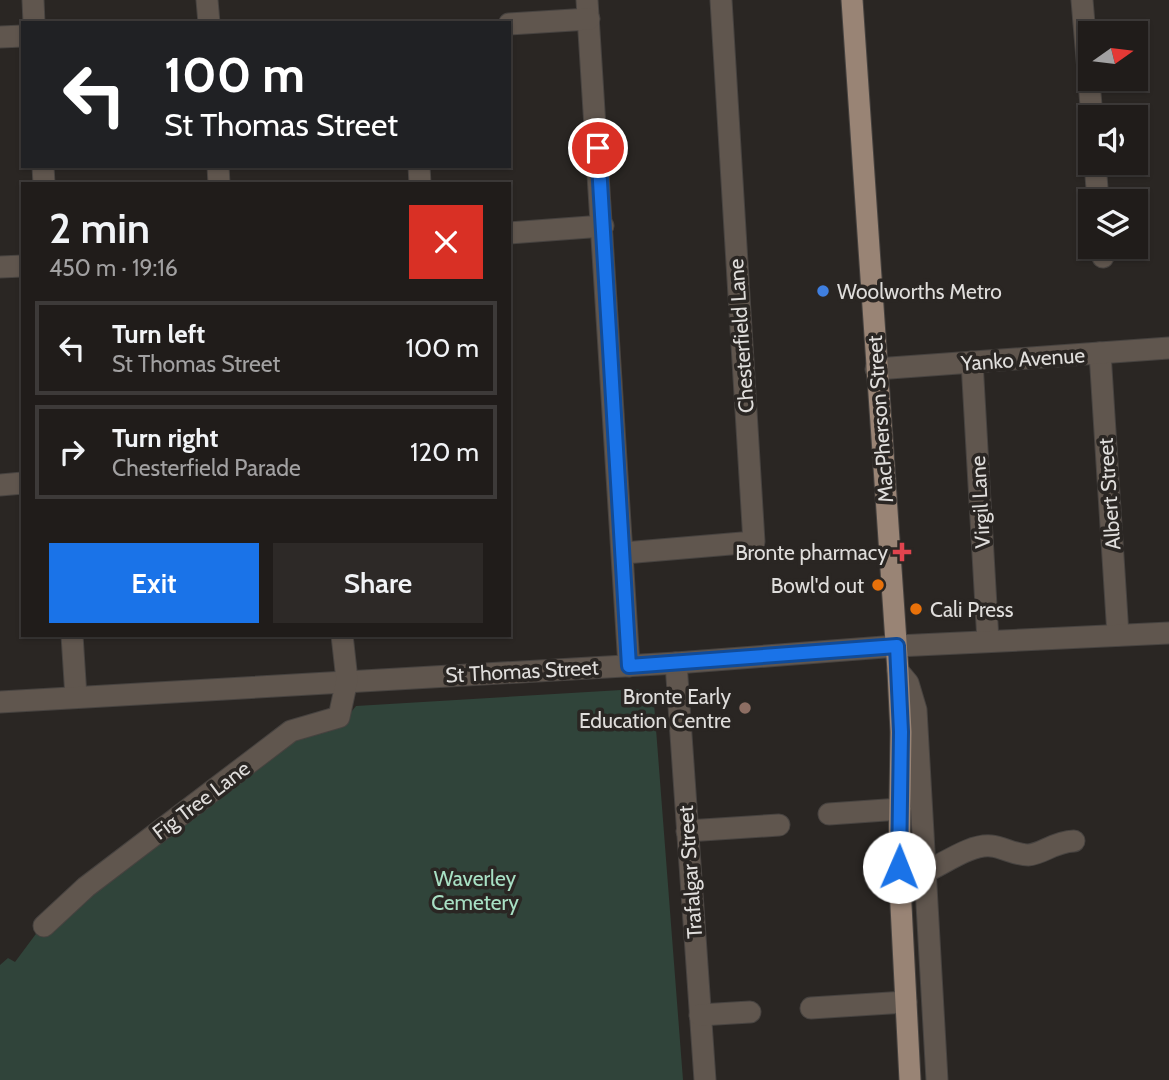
<!DOCTYPE html>
<html lang="en">
<head>
<meta charset="utf-8">
<style>
  :root { --surface:#201c1a; --page:#2d2927; --text:#f1f3f6; --muted:#a2a1a2; --line:#3d3a39; --accent:#1a73e8 }
  body { margin:0; font-family:Cabin,sans-serif; background:var(--page); color:var(--text); height:100vh; display:flex; flex-direction:column; font-size:26px; white-space:nowrap }
  * { box-sizing:border-box; margin:0 }
  p { font-size:23px; color:var(--muted) }
  .icon { flex:none; width:38px; height:38px; fill:none; stroke:currentColor; stroke-width:2; stroke-linecap:round; stroke-linejoin:round }
  .map { position:relative; flex:1; overflow:hidden }
  .details { position:absolute; left:21px; top:182px; width:490px; height:455px; display:flex; flex-direction:column; background:var(--surface); border-radius:0px; box-shadow:0 2px 5px #0004,0 0 0 2px var(--line) }
  .details>* { flex:none }
  .top-card { position:absolute; left:21px; top:21px; width:490px; height:147px; border-radius:0px; box-shadow:0 2px 5px #0004,0 0 0 2px var(--line); background:#202124; color:#fff; overflow:hidden }
  .needle { width:46px; rotate:76deg }
  .fabs { position:absolute; left:1078px; top:21px; display:grid; gap:14px }
  .fabs a { display:grid; place-items:center; width:70px; height:70px; border-radius:0px; background:var(--surface); box-shadow:0 2px 5px #0004,0 0 0 2px var(--line); font-size:35px }
  .pin { position:absolute; display:grid; place-items:center; width:60px; height:60px; color:#fff; margin:-30px; border:4px solid #fff; border-radius:50%; box-shadow:0 2px 7px #0007 }
  .me { position:absolute; width:77px; margin:-38px; rotate:1deg; stroke-linejoin:round; filter:drop-shadow(0 0 5px #0008) }
  .turn { display:flex; align-items:center; gap:24px; height:147px; padding:0 28px; font-size:32px }
  .turn .icon { width:91px; height:91px; stroke-width:2.5 }
  .turn b { display:block; font-size:49px; line-height:60px }
  .round { display:grid; place-items:center; flex:none; width:74px; height:74px; border-radius:0px; background:var(--page) }
  .headline { display:flex; align-items:center; justify-content:space-between; height:119px; padding:0 28px }
  h1 { font-size:42px; font-weight:600; line-height:52px }
  .button { display:flex; gap:14px; margin-top:auto; padding:14px 28px }
  .button a { flex:1; height:80px; border-radius:0px; background:var(--accent); color:#fff; font-size:28px; font-weight:600; line-height:80px; text-align:center }
  .button a+a { background:var(--page); color:var(--text) }
  ul { padding:0; list-style:none }
  li { display:flex; align-items:center; gap:21px; height:94px; margin:0 14px 10px; padding:0 14px; border:4px solid var(--line); border-radius:0px }
  li div { flex:1 }
  li b { display:block; font-size:26px }
  li em { font-style:normal }
  .map>svg:first-child { display:block }
</style>
</head>
<body>
<div class="map">
<svg width="1169" height="1080" viewBox="0 0 1169 1080">
  <rect width="100%" height="100%" fill="#2a2623"/>
  <!-- green -->
  <path fill="#30443a" d="M638,689L654,703L683,1080H0V965L8,958L15,962L47,919L89,897L295,741L343,722L356,706Z"/>
  <g fill="none" stroke-linecap="round" stroke-linejoin="round">
    <!-- minor casing -->
    <g stroke="#474340" stroke-width="23">
      <g id="minor">
        <path d="M33,0L34,23"/>
        <path d="M207,0L209,23"/>
        <path d="M587,0L629,666"/>
        <path d="M1082,0L1092,117"/>
        <path d="M509,24L589,19"/>
        <path d="M0,37L23,36"/>
        <path d="M1095,163L1098,201"/>
        <path d="M43,166L44,184"/>
        <path d="M218,166L219,184"/>
        <path d="M419,166L420,184"/>
        <path d="M509,233L603,226"/>
        <path d="M1102,247L1103,257"/>
        <path d="M0,267L23,266"/>
        <path d="M1100,353L1118,635"/>
        <path d="M972,362L988,641"/>
        <path d="M876,369L1169,348"/>
        <path d="M0,485L23,483"/>
        <path d="M624,553L754,542L721,0"/>
        <path d="M72,635L76,697"/>
        <path d="M676,663L705,1080"/>
        <path d="M898,671L908,683L916,710L937,1080"/>
        <path d="M0,702L676,663L897,646L1169,633"/>
        <path d="M829,814L900,809"/>
        <path d="M687,831L779,825"/>
        <path d="M925,872C944,864 970,844 991,846C1003,847 1015,855 1028,855C1043,854 1053,842 1074,841"/>
        <path d="M44,926L86,887L291,731L339,717L347,680L342,635"/>
        <path d="M811,1008L906,1002"/>
        <path d="M700,1015L750,1012"/>
      </g>
    </g>
    <!-- major casing -->
    <g stroke="#474340" stroke-width="23">
      <path id="major" d="M852,0L898,671L901,732L899,867L910,1080"/>
    </g>
    <!-- minor -->
    <use href="#minor" stroke="#60564e" stroke-width="21"/>
    <!-- major -->
    <use href="#major" stroke="#998475" stroke-width="21"/>
  </g>
  <g fill="none" stroke-linecap="round" stroke-linejoin="round">
    <!-- route casing -->
    <g stroke="#114b97" stroke-width="18">
      <path id="route" d="M598,148L629,666L897,646L901,732L899,867"/>
    </g>
    <!-- route -->
    <use href="#route" stroke="#1a73e8" stroke-width="12"/>
  </g>
  <!-- markers -->
  <circle fill="#3f7fe0" stroke="#2a2623" stroke-width="2.5" cx="823" cy="291" r="7"/>
  <path fill="#e0444e" stroke="#2a2623" stroke-width="2.5" d="M898.5 541.5h7v7h7v7h-7v7h-7v-7h-7v-7h7z"/>
  <g fill="#e8710a" stroke="#2a2623" stroke-width="2.5">
    <circle cx="878" cy="585" r="7"/>
    <circle cx="916" cy="609" r="7"/>
  </g>
  <circle fill="#8d6e63" stroke="#2a2623" stroke-width="2.5" cx="745" cy="708" r="7"/>
  <g text-anchor="middle" dominant-baseline="central" stroke-width="7" stroke-linejoin="round" paint-order="stroke">
    <!-- poi labels -->
    <g font-size="21" fill="#dfdddb" stroke="#2a2623" text-anchor="end">
      <text x="837" y="291" text-anchor="start">Woolworths Metro</text>
      <text x="888" y="552">Bronte pharmacy</text>
      <text x="864" y="585">Bowl'd out</text>
      <text x="930" y="609" text-anchor="start">Cali Press</text>
      <text x="731" y="696">Bronte Early<tspan x="731" dy="24">Education Centre</tspan></text>
    </g>
    <!-- street labels -->
    <g font-size="21" fill="#dfdddb" stroke="#2a2623">
      <text transform="translate(741 336) rotate(-94)">Chesterfield Lane</text>
      <text transform="translate(1023 359) rotate(-4)">Yanko Avenue</text>
      <text transform="translate(880 419) rotate(-94)">MacPherson Street</text>
      <text transform="translate(1109 494) rotate(-94)">Albert Street</text>
      <text transform="translate(980 502) rotate(-93)">Virgil Lane</text>
      <text transform="translate(522 671) rotate(-3)">St Thomas Street</text>
      <text transform="translate(201 800) rotate(-37)">Fig Tree Lane</text>
      <text transform="translate(690 872) rotate(-94)">Trafalgar Street</text>
    </g>
    <!-- park labels -->
    <g font-size="21" fill="#a8e0c4" stroke="#2a2623">
      <text x="475" y="878">Waverley<tspan x="475" dy="24">Cemetery</tspan></text>
    </g>
  </g>
</svg>
<div class="fabs">
<a><svg class="needle" viewBox="-14 -14 28 28"><path d="M0-13l5 13h-10z" fill="#e53935"/><path d="M0 13l5-13h-10z" fill="#a2a1a2"/></svg></a>
<a><svg class="icon" aria-label="sound" viewBox="0 0 24 24"><path d="M4 9h4l5-4v14l-5-4H4zM17 9q2 3 0 6"/></svg></a>
<a><svg class="icon" aria-label="layers" viewBox="0 0 24 24"><path d="M12 4l9 5-9 5-9-5zM3 14l9 5 9-5"/></svg></a>
</div>
<div class="pin" style="left:598px;top:148px;background:#d93025"><svg class="icon" aria-label="arrive" viewBox="0 0 24 24"><path d="M6 21V4h12l-3 4 3 4H6"/></svg></div>
<svg class="me" style="left:899px;top:867px" viewBox="-20 -20 40 40"><circle r="19" fill="#fff"/><path d="M0-13L10 11 0 6-10 11z" fill="#1a73e8"/></svg>
<div class="top-card">
<div class="turn"><svg class="icon" aria-label="left" viewBox="0 0 24 24"><path d="M17 20v-9H6M10 6l-5 5 5 5"/></svg><div><b>100 m</b>St Thomas Street</div></div>
</div>
<section class="details">
<div class="headline"><div><h1>2 min</h1><p>450 m · 19:16</p></div><a class="round" style="background:#d93025;color:#fff"><svg class="icon" aria-label="close" viewBox="0 0 24 24"><path d="M6 6l12 12M18 6L6 18"/></svg></a></div>
<ul>
<li><svg class="icon" aria-label="left" viewBox="0 0 24 24"><path d="M17 20v-9H6M10 6l-5 5 5 5"/></svg><div><b>Turn left</b><p>St Thomas Street</p></div><em>100 m</em></li>
<li><svg class="icon" aria-label="right" viewBox="0 0 24 24"><path d="M7 20v-9h11M14 6l5 5-5 5"/></svg><div><b>Turn right</b><p>Chesterfield Parade</p></div><em>120 m</em></li>
</ul>
<div class="button"><a>Exit</a><a>Share</a></div>
</section>
</div>
</body>
</html>
